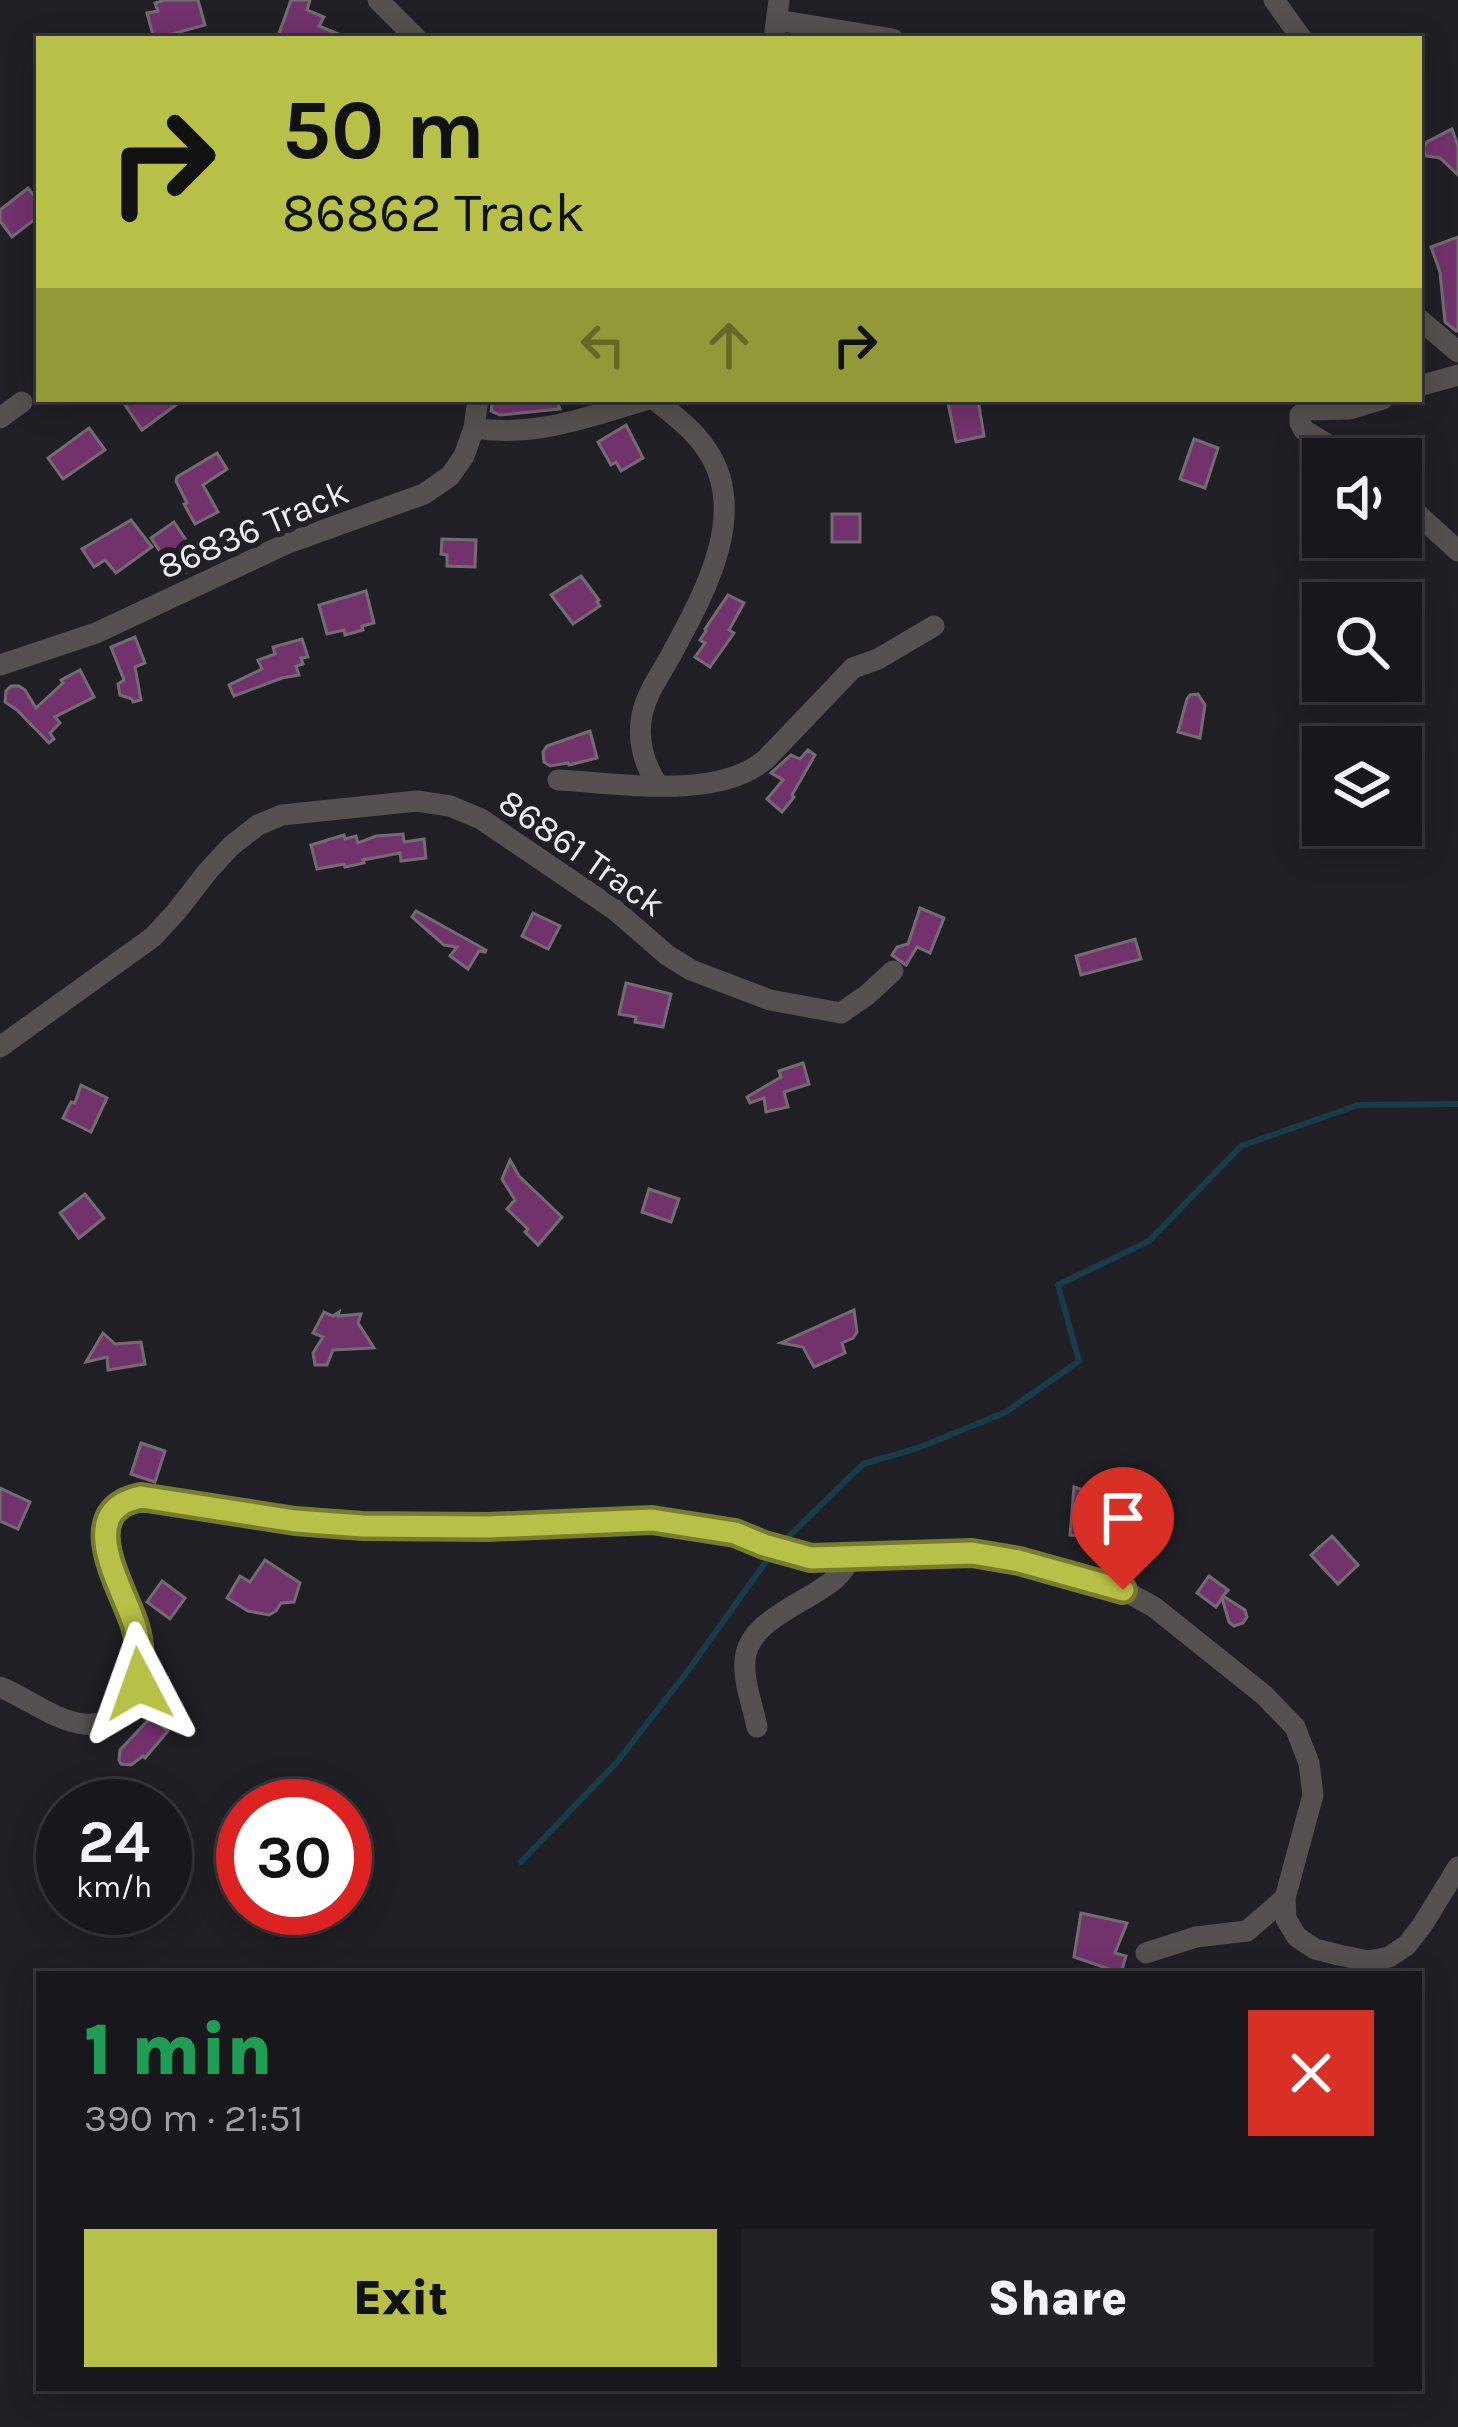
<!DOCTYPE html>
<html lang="en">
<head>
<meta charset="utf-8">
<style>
  :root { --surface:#18171c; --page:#212025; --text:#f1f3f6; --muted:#9f9fa3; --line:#36363b; --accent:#b7c147 }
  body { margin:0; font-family:Karla,sans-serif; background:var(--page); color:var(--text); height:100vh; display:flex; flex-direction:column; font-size:45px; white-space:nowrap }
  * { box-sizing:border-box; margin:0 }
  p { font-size:39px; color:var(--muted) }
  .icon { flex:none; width:66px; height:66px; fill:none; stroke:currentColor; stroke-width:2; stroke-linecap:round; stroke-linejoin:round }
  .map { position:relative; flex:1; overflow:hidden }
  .side { position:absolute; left:36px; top:1971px; width:1386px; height:420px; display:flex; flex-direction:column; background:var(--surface); border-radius:0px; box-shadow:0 6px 30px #0003,0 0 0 3px var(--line) }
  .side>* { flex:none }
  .top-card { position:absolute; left:36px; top:36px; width:1386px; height:366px; border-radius:0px; box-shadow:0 6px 30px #0003,0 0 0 3px var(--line); background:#b7c147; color:#111; overflow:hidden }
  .controls { position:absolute; left:1302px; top:438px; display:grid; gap:24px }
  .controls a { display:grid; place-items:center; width:120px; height:120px; border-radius:0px; background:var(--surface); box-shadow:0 6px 30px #0003,0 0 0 3px var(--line); font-size:60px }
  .speed { position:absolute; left:36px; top:1779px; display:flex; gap:24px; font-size:60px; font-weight:700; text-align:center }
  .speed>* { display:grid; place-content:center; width:156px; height:156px; border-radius:50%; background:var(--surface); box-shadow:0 6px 30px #0003,0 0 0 3px var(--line); line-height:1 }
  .speed small { font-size:30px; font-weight:400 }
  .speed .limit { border:18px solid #d22; background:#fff; color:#111 }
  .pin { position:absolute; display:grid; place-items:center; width:102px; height:102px; color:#fff; margin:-123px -51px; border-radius:50% 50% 50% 0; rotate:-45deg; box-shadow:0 0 12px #0007 }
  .pin .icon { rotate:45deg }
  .me { position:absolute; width:132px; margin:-66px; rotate:356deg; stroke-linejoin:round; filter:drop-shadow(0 0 9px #0008) }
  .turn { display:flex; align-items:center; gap:42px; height:252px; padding:0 48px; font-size:54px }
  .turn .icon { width:156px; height:156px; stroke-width:2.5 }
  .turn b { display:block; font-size:84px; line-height:102px }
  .lanes { display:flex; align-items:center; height:114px; padding:0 48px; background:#0003; justify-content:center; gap:60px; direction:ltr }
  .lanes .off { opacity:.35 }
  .round { display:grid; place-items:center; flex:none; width:126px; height:126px; border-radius:0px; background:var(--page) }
  .overview { display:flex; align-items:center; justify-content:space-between; height:204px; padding:0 48px }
  h1 { font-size:72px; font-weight:800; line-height:90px; color:#1e9e55 }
  .cta { display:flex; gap:24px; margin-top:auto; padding:24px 48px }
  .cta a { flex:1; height:138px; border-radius:0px; background:var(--accent); color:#111; font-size:48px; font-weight:800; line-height:138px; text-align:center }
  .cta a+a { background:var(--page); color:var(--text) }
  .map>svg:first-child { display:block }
</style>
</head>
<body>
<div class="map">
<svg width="1458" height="2427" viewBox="0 0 1458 2427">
  <rect width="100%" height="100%" fill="#201f25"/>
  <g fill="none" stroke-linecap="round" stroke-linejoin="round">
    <!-- stream -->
    <g stroke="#183c4a" stroke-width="6">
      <path d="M781,1544L863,1464L918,1448L1006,1412L1079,1361L1058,1285L1149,1241L1241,1146L1358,1105L1458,1104"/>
      <path d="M521,1862L617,1762L690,1668L772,1553"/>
    </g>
  </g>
  <!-- building -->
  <g fill="#72326c" stroke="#736c72" stroke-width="3">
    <path d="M165,0H198L205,25L154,39L147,13L158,11L155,3Z"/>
    <path d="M291,0H310L307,10L324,17L319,26L350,39H277Z"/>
    <path d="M1452,129L1458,146V175L1440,158L1426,156L1423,149L1427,142Z"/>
    <path d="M28,188L39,202V216L12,237L0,221V210Z"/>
    <path d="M1458,237V331H1456L1445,322L1440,272L1431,247Z"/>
    <path d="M121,399H184L142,430Z"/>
    <path d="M493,399H556L560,409L500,415L491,411Z"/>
    <path d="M969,399H978L984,436L956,442L948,403Z"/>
    <path d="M626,425L643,458L621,471L616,462L611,465L598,442Z"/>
    <path d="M89,428L105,450L63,479L48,458Z"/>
    <path d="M1194,439L1218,448L1205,488L1180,479Z"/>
    <path d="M217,453L227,469L203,485L218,512L195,524L184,504L187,503L176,481L177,477Z"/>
    <rect x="832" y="514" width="28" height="28"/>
    <path d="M131,520L152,547L116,573L105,560L94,567L82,549Z"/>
    <path d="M174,522L202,564L177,577L151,538Z"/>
    <path d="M442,539L476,540L475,567L447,566V555L441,554Z"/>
    <path d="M581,576L599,600L597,602L600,606L573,624L551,595Z"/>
    <path d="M366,591L374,623L362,626L363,630L345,635L344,630L327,634L319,605Z"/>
    <path d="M728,595L744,603L729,630L734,633L710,667L695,657L705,643L700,640L706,631L705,629Z"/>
    <path d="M135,637L145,663L135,667L141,700L133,702L132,699L120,695L118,684L124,680L111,647Z"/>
    <path d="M302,639L308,657L301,658L303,664L296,666L299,675L282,678L234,696L229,685L262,669L258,660L275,654L273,647Z"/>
    <path d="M80,670L94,697L55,717L60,723L50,733L54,739L49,743L17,710L5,702L6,691L11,686H19L25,690L36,708L63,683L61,680Z"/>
    <path d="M1198,694L1205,705L1200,738L1178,732L1187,699L1190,695Z"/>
    <path d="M590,731L597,758L569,765L568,763L550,766L544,762L543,752L547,746Z"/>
    <path d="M808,750L815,755L792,795L794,797L782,812L767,799L783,780L771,773L791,755L800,759Z"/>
    <path d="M403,834L404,842L424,839L426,858L401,861L400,853L363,860L364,863L345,867L344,864L317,869L311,845L344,835L345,839L356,836L358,843L376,836Z"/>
    <path d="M920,908L944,918L930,953L917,947L906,965L892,955L897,947L908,944Z"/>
    <path d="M416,911L486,950L485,952L479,951L468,969L450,956L457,947L444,945L412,917Z"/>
    <path d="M533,913L560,926L548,949L522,936Z"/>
    <path d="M1135,939L1141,959L1081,975L1076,956Z"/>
    <path d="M626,983L671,994L663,1027L635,1022L636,1017L619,1014Z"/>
    <path d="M803,1063L809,1084L784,1092L788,1107L766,1112L764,1098L750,1103L747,1097L781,1077L779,1071Z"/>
    <path d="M81,1085L107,1098L91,1132L63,1118L71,1102L75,1103Z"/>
    <path d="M510,1160L519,1176L562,1217L538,1245L525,1232L528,1229L507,1209L515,1200L502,1179Z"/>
    <path d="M649,1189L679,1199L671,1222L642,1212Z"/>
    <path d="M85,1194L104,1218L79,1238L60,1213Z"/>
    <path d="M854,1310L857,1332L853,1338L842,1343L845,1353L814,1367L803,1347L781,1343Z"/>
    <path d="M324,1312L333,1316L339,1312L338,1316L361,1314L358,1323L374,1348L333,1350L327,1365H315L313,1353L323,1337L313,1333Z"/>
    <path d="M103,1333L115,1344L141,1342L145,1364L108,1370L107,1357L86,1362Z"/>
    <path d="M141,1443L165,1451L155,1482L131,1474Z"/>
    <path d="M1074,1487L1113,1500L1105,1525L1099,1522L1098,1537L1070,1535Z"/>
    <path d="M0,1488L30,1502L18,1529L0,1521Z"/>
    <path d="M1332,1536L1358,1565L1338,1584L1311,1555Z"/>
    <path d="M265,1560L300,1583L294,1602L281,1603L276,1611L269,1615L248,1611L227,1598L240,1576L250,1582Z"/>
    <path d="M1209,1576L1228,1590L1223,1596L1245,1610L1247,1617L1243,1623L1234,1626L1229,1622L1222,1598L1216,1607L1197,1593Z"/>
    <path d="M162,1581L185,1598L170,1619L147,1602Z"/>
    <path d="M151,1717L168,1731L145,1758L143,1756L131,1765L121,1764L119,1760L120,1750Z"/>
    <path d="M1081,1913L1127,1923L1115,1953L1126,1956L1121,1973L1074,1957Z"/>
  </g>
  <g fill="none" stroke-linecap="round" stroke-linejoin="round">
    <!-- minor -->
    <g stroke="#555151" stroke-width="21">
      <path d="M378,0L417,39"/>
      <path d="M1274,0L1302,39"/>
      <path d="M777,20L893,39"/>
      <path d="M774,39L779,0"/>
      <path d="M1419,319L1458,352"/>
      <path d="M1419,386L1458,375"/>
      <path d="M654,399C673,414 694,430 707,450C751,515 701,599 670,657C659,676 646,695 642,715C637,740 644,765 658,785"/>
      <path d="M0,418L22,402"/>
      <path d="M474,428C535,438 592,416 649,399"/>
      <path d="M1351,459L1304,430L1300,423V415L1306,410L1350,409L1383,399"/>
      <path d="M1401,499L1458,551"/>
      <path d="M0,665L96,633L288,543L424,494L450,476L464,456L474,428L478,399"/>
      <path d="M558,780C619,783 720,801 767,758L853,668L878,659L934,626"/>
      <path d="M0,1047L153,937L176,912L208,871L231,846L258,825L282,815L417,801L450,806L481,819L615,910L667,955L691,970L770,1000L841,1013L867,995L893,971"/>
      <path d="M0,1687C27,1698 55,1721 84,1724C100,1726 114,1718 125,1708C185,1650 44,1516 141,1497L295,1521L363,1525L488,1527L652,1520L735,1533L765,1545L811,1558L972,1553L1019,1561L1083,1577L1123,1590L1154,1607L1264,1695L1295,1727L1309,1763L1313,1795L1285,1898L1286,1919L1297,1937L1315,1949L1339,1955L1368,1961L1389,1957L1407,1945L1423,1924L1458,1867"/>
      <path d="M757,1727C753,1706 743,1681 745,1660C748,1619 810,1602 836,1578C843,1572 848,1562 854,1555"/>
      <path d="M1146,1953L1196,1937L1247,1931L1285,1898"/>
    </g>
  </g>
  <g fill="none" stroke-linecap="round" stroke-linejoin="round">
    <!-- route casing -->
    <g stroke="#777d2e" stroke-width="30">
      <path id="route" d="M139,1684C140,1664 141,1645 135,1626C123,1587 72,1511 141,1497L295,1521L363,1526L488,1527L652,1520L735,1533L764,1545L811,1558L972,1553L1019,1561L1123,1590"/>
    </g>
    <!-- route -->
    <use href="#route" stroke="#b7c147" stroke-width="21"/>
  </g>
  <g text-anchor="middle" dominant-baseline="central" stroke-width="12" stroke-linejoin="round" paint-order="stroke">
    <!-- street labels -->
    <g font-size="36" fill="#efeef3" stroke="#201f25">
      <text transform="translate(253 529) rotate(-23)">86836 Track</text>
      <text transform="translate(582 853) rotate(35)">86861 Track</text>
    </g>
  </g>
</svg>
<div class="controls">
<a><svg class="icon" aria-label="sound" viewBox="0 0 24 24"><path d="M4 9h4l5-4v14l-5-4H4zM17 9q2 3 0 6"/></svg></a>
<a><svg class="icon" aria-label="search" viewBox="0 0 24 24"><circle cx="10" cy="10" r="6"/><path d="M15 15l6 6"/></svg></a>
<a><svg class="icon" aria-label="layers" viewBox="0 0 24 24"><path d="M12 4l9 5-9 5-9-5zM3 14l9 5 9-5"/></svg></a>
</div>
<div class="speed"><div>24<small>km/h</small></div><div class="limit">30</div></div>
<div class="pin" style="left:1123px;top:1590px;background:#d93025"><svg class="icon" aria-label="arrive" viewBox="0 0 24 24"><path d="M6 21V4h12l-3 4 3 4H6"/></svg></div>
<svg class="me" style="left:139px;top:1684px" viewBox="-20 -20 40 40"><path d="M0-17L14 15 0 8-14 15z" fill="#b7c147" stroke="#fff" stroke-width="4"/></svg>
<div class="top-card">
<div class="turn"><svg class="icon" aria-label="right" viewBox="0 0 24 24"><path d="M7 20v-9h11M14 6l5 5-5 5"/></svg><div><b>50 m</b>86862 Track</div></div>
<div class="lanes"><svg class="icon off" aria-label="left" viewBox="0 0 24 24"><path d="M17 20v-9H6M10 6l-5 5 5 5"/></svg><svg class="icon off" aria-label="ahead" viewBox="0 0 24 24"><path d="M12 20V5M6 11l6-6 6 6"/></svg><svg class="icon" aria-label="right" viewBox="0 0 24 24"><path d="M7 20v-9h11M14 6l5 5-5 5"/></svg></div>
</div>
<section class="side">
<div class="overview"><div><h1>1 min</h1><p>390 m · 21:51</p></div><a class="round" style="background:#d93025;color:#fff"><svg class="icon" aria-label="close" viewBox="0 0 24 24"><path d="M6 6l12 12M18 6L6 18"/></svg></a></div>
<div class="cta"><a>Exit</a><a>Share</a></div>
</section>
</div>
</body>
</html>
